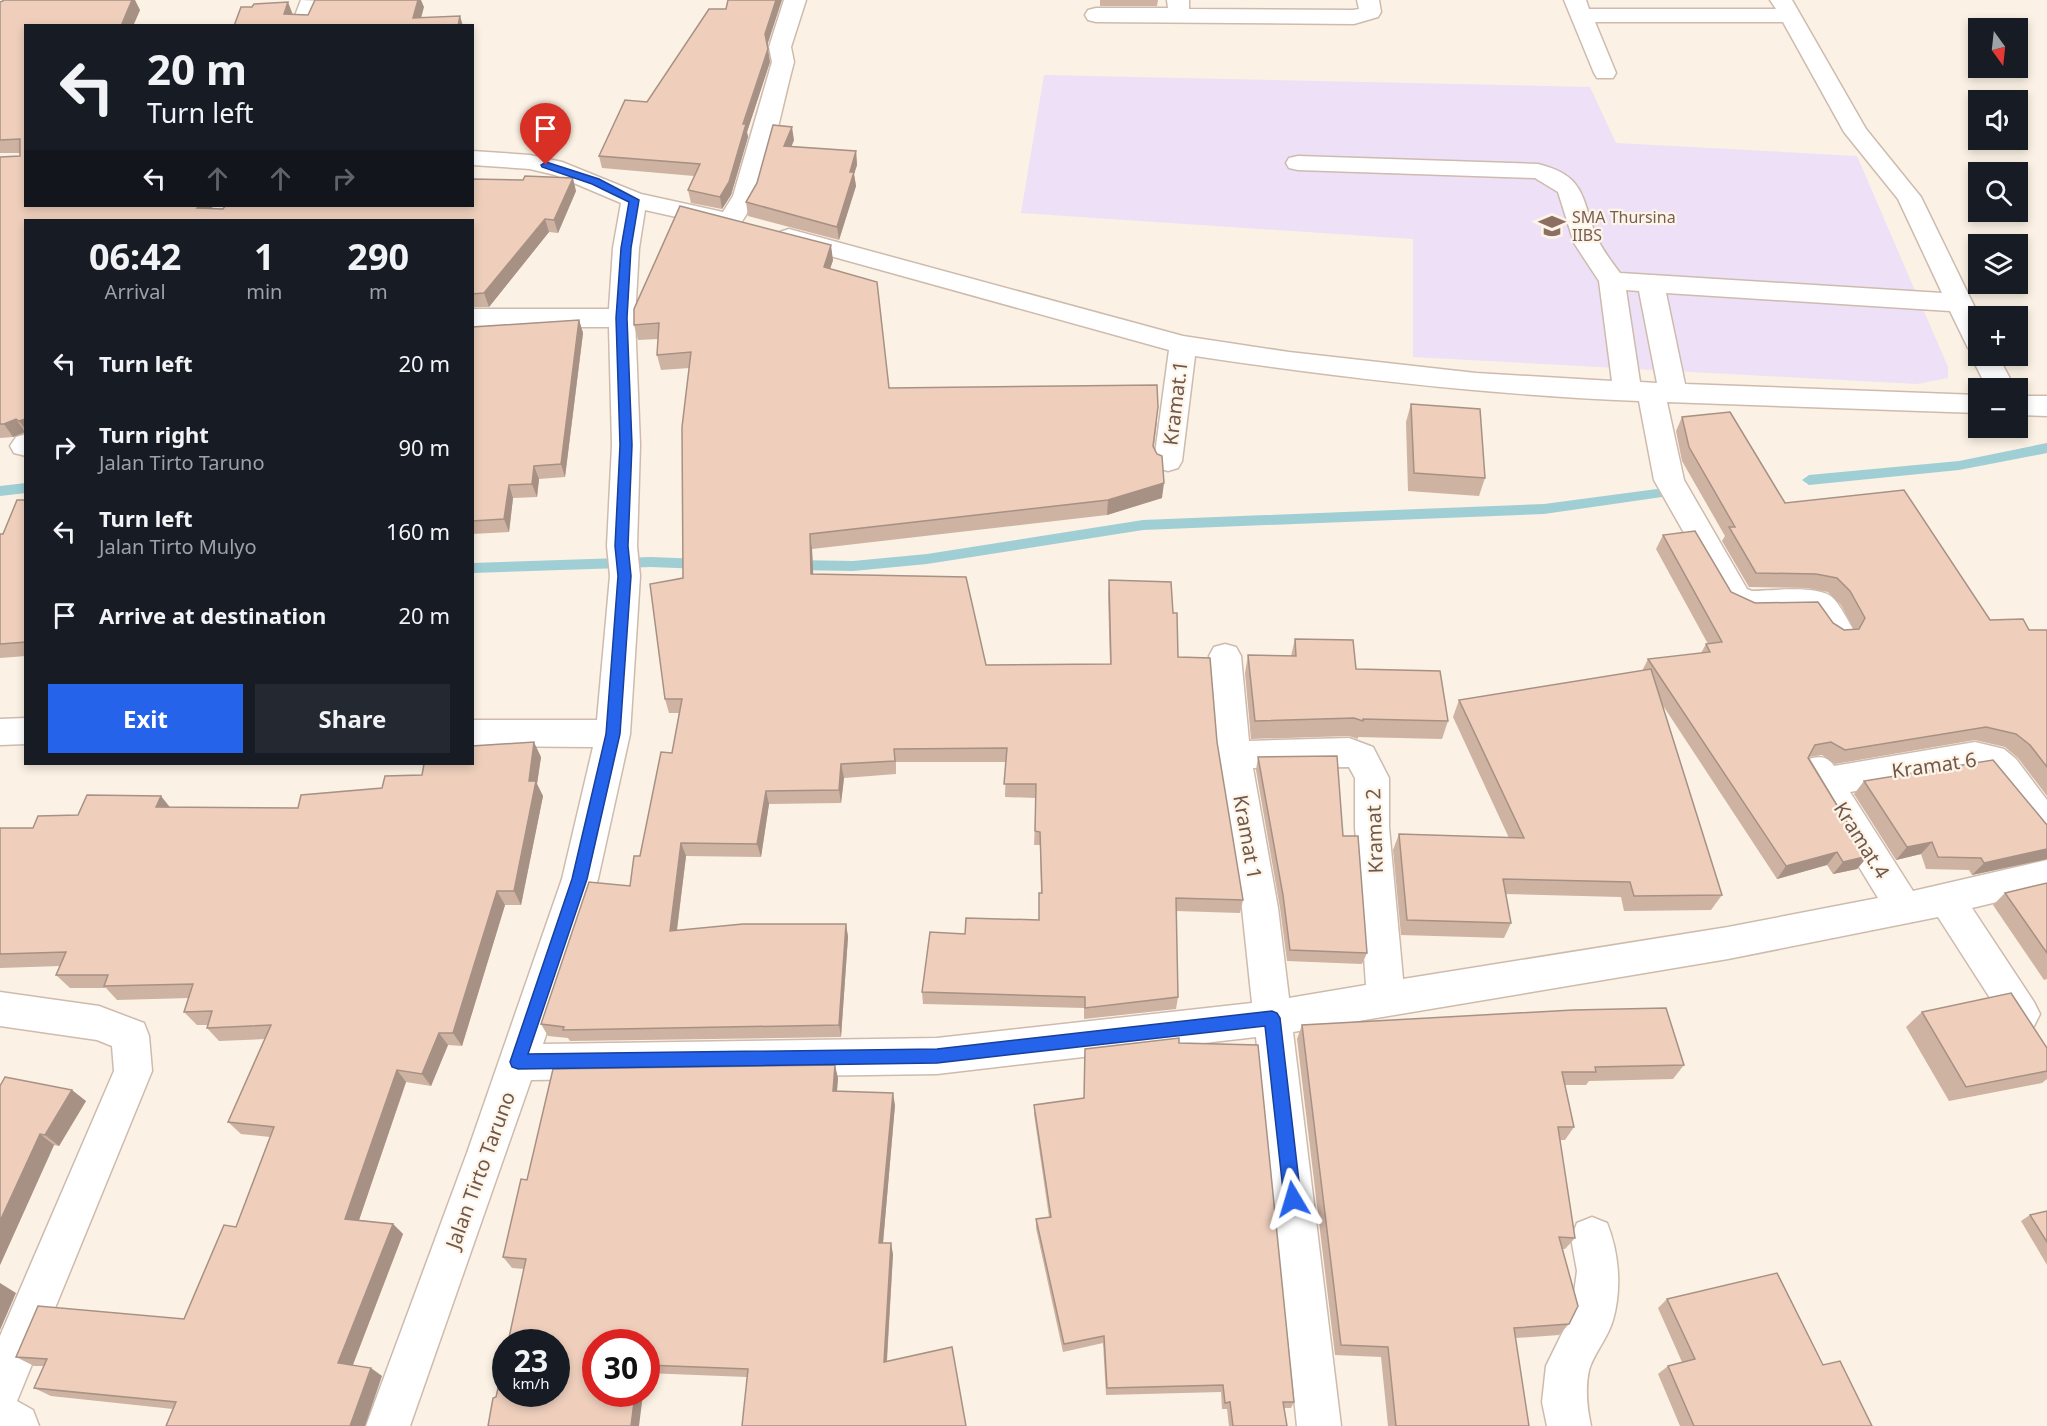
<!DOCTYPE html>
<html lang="en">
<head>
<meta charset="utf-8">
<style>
  :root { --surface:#171b24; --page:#242831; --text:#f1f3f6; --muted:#9ea1a6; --accent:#2563eb }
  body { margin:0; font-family:"Noto Sans",sans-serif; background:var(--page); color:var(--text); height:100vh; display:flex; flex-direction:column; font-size:22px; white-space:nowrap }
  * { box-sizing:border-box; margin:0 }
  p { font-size:20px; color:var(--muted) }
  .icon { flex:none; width:33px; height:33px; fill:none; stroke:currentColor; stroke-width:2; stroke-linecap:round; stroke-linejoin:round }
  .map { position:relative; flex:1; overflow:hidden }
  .drawer { position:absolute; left:24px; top:219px; width:450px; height:546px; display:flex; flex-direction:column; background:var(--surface); border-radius:0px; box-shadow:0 3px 9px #0003 }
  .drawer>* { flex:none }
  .banner { position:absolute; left:24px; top:24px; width:450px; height:183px; border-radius:0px; box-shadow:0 3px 9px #0003; background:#171b24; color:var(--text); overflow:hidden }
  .needle { width:39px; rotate:165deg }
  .tools { position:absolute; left:1968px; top:18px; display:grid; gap:12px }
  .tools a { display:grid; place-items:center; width:60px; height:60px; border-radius:0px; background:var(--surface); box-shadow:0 3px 9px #0003; font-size:30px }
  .speed { position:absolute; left:492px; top:1329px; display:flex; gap:12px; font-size:30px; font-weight:700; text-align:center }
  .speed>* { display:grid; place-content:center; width:78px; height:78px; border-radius:50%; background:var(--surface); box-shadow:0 3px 9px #0003; line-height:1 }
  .speed small { font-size:15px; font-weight:400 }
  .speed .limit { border:9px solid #d22; background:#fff; color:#111 }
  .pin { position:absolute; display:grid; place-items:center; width:51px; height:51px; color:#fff; margin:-62px -26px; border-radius:50% 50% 50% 0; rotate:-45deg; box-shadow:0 0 6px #0007 }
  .pin .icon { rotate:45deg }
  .me { position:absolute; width:66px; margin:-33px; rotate:353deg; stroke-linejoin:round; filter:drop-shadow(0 0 4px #0008) }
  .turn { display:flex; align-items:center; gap:21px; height:126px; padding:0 24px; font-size:27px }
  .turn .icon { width:78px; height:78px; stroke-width:2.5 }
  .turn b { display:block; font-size:42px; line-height:51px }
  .lanes { display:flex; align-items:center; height:57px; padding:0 24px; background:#0003; justify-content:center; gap:30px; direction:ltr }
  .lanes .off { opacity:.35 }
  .eta { display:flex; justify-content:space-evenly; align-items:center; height:102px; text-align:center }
  .eta b { font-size:36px; font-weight:700; line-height:42px }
  .button { display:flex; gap:12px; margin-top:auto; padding:12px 24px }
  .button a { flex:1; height:69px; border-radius:0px; background:var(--accent); color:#fff; font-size:24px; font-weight:700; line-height:69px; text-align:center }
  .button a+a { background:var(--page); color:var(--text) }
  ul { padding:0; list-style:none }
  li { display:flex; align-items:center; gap:18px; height:84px; padding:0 24px }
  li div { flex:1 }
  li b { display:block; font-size:22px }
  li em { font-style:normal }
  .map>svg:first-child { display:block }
</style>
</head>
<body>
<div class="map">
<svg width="2047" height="1426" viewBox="0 0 2047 1426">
  <rect width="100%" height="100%" fill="#fbf1e4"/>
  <!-- education -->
  <path fill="#eee0f7" d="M1044,75L1590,87L1616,143L1857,156L1948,367V378L1917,384L1413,357V239L1021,213Z"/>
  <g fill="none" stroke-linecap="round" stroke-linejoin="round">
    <!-- stream -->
    <g fill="#a0ced5" fill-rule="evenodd">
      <path d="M2047,443V453L1959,470L1809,485L1802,480L1809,475L1959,461Z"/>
      <path d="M26,483V493L0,496V486Z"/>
      <path d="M1657,489L1664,494L1662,497L1544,514L1143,530L927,564L853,571L795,570L788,565L795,560L853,561L927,554L1143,520L1544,504Z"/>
      <path d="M651,557L702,559L709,564L702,569L651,567L472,573V563Z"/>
    </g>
    <!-- minor casing -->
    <g stroke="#cebbae" stroke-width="3">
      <g id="minor">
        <path d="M301,0L322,1L313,26H291Z"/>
        <path d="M784,0H806L791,47L794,62C779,116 771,180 739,226L730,229L645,210L639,248L635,318L640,445L637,546L640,576L630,734L598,879L543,1044L937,1038L1252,1003L1242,908L1217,755L1209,656L1214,647L1225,644L1236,647L1241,656L1249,741L1349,738L1373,747L1389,778V827L1403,979L1728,927L1878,898L1806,780L1801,770L1806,760C1817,756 1827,755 1834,766L1975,742L2004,749L2016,759L2047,800V841L2035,836L1992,779L1983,771L1975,770L1850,792L1913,891L2047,860V890L1972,908L2034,1002L2040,1014L2034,1026L2021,1031L2008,1026L1938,917L1728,959L1293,1032L1341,1426H1297L1256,1037L937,1074L531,1080L410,1426H366L467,1153L562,879L593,747L472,746V720H597L610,576L607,546L612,445L609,327H472V309H609L613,248L621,203L555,175L530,169L472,165V151L530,155L562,162L641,194L723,212L733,196L772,62L769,47ZM1349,767L1355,778V827L1366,985L1289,998L1278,908L1253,768Z"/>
        <path d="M1167,0H1189V9L1353,10L1359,9L1357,0H1379L1381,12L1378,17L1354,24L1096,22L1088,20L1085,15L1088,10L1096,8H1168Z"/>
        <path d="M1564,0H1586L1589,9H1776L1770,0H1792L1866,129L1921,197L1979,316L1978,356H1998L2015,388H1987L1971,356L1975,350L1968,348L1950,311L1666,293L1685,384L1978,395V413L1667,402L1684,480L1747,589L1752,591C1771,591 1821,584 1834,599C1842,608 1848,621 1854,631L1849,640C1825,647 1823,630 1810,614L1748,615L1725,605L1654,480L1639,401C1490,395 1342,378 1195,356L1182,461L1178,468L1168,471L1158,468L1154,461L1169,350L780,242L776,237L780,232L789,229L1183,336L1289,352L1476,373L1612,381L1599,281L1574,243L1558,192L1535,178L1298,170L1289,168L1286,163L1289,158L1298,156L1538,164C1587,176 1581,199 1597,238C1603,251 1612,262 1620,273L1942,293L1898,199L1844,132L1783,22H1595L1616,73L1613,78H1597L1594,73ZM1626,290L1639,291L1657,383L1640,382Z"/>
        <path d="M2018,396H2047V416L2018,415Z"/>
        <path d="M26,434V456L14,453L10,446L16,437Z"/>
        <path d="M26,718V744L0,745V719Z"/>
        <path d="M0,992L99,1006L144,1023L149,1036L152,1071L17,1401L33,1410L39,1426H0V1336L114,1071L112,1046L97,1040L0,1026Z"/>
        <path d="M1592,1217L1607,1223C1619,1253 1622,1288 1613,1320C1608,1338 1594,1353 1589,1370C1585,1389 1587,1407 1591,1426H1547L1542,1402L1546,1366L1571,1315L1577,1271L1571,1238L1577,1223Z"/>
      </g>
    </g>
    <!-- minor -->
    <use href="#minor" fill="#fff" fill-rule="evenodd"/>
  </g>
  <!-- wall -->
  <g fill="#ceb2a2">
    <path d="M1100,0H1158L1157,6H1100Z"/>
    <path d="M0,2L140,10L133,26H26V206H213L211,209H223L576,191L558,233L549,232L489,307H472V220H26V432L13,437L0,438V157L20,156V153H0Z"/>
    <path d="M726,9L767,45L770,62L747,132L748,137L731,195L722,209L691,203L688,190L694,176L602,168L599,156L647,102Z"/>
    <path d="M794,140L791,147L856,151L857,165L854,174L856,186L839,240L748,216L746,202Z"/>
    <path d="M833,260L830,268L889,388L1157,422L1154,447L1162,498L1107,515L812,549L813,574L986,665L1110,664L1108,595L1109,580L1173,613L1178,657L1217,742L1243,900L1240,913L1176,911L1178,997L1176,1009L1084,1019V1008L923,1004L922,992L965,934L1039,920L1041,893L1040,845H1034L1036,798L1005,797L1006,762H896V774L844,778L841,803L769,804L761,857L686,856L677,931L846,924L848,937L841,1037L570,1041L568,1038L548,1036L541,1024L630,886L672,753L679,713H669L665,699L683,578L689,368L661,370L657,355L658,339L638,340L634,325Z"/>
    <path d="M579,320L583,333L565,477L539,479L537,497L513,498L509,532L472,534V327Z"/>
    <path d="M1411,404L1485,478L1479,496L1408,491L1406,422Z"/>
    <path d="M1682,417L1785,503L1990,620L2029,630H2047V796L2018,758L2005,747L1975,740L1835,764L1822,755L1809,757L1868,856L1857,869L1833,874L1827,865L1777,879L1662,704L1722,895L1711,910L1624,911L1621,897L1506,894L1511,923L1504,938L1401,935L1393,850L1399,834L1509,838L1453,717L1459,700L1642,671L1648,659L1701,653L1706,644H1708L1656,549L1663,535L1731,592L1755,603L1833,623L1844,630L1854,629L1841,605L1828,592L1807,588L1749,587L1722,541L1725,536L1682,461L1676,431Z"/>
    <path d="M26,500V656L0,658V534H3Z"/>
    <path d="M1295,639L1356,669L1448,721L1442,739L1358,737V739L1349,736L1251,739L1245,673L1248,655L1291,656Z"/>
    <path d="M541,757L537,784L543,796L521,905H505L462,1046L448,1045L431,1086L406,1082L359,1220L393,1224L403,1234L353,1365L382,1376L173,1409L51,1396L34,1388L44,1366H34L16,1357L184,1319L236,1227L270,1137L241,1134L228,1122L265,1039L219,1041L207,1028L208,1025H197L184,1012L189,998L117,1000L106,988H70L56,975L60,966L0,968V828H33L78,815L170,807L298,808L382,788L422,775Z"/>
    <path d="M1258,757L1343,836L1367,953L1362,964L1287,961L1280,908L1256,770Z"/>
    <path d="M1864,781L2047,825V859L1972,875L1969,870L1926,869L1921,854L1896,860L1854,794Z"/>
    <path d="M2047,883V979L2044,980L1993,905L2005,893Z"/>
    <path d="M1922,1012L2047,1048V1079L2042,1083L1949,1101L1906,1027Z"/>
    <path d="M1302,1025L1684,1065L1673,1079L1589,1081L1586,1085H1565L1574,1127L1565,1140H1560L1575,1238L1565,1249H1563L1569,1324L1559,1335L1515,1338L1529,1426H1388L1381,1357L1335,1355L1297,1039Z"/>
    <path d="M1179,1043L1294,1402L1291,1408H1284L1287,1426H1229L1227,1409H1222L1221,1392L1106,1395L1103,1343L1063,1352L1036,1228V1219L1049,1217L1034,1114V1105L1084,1098L1085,1049Z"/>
    <path d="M838,1078L837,1091L895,1105L883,1243L893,1254L887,1362L966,1426L747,1377L646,1373V1342L524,1269L512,1268L503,1257L527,1180Z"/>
    <path d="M0,1086L86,1101L59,1146L54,1145L0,1265Z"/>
    <path d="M2047,1211V1265L2021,1221L2030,1215Z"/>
    <path d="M1667,1299L1823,1365L1872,1426H1680L1658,1374L1668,1366L1682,1362L1658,1308Z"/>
  </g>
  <!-- shaded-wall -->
  <g fill="#a79184">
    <path d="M132,0H135L140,10L133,26H121Z"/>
    <path d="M418,0H421L424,7L419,26L413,18Z"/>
    <path d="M776,0H782L767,46L765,34Z"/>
    <path d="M288,2L293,15L284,14Z"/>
    <path d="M460,16L463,26H458Z"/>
    <path d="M768,49L770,62L747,132L748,137L731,195L722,209L720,197Z"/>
    <path d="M792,127L794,140L786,160L784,146Z"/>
    <path d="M856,151L857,165L854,174L856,186L839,240L837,227L850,172Z"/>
    <path d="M573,178L576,191L558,233L554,220Z"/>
    <path d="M199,206H213L204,220L197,208Z"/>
    <path d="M545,219L549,232L489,307L484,293Z"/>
    <path d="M831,245L833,260L826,282L824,267Z"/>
    <path d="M579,320L583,333L565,477L561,464Z"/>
    <path d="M16,419L25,432L13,437L4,424Z"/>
    <path d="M26,419V430L19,421Z"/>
    <path d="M534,466L539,479L537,497L532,484Z"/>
    <path d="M1164,483L1162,498L1107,515L1108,500Z"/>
    <path d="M509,485L513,498L509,532L504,519Z"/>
    <path d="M810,534L812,549L814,589L811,574Z"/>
    <path d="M534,742L541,757L537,784L543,796L521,905L514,891Z"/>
    <path d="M841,764L844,778L841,803L839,790Z"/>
    <path d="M766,791L769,804L761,857L757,844Z"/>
    <path d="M161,796L173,811L156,807Z"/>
    <path d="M1932,842L1921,854L1896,860L1907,847Z"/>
    <path d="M681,843L686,856L675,944L670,931Z"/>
    <path d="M2047,849V859L1972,875L1984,863Z"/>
    <path d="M1837,852L1827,865L1777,879L1786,866Z"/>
    <path d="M1868,856L1857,869L1833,874L1843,862Z"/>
    <path d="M497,891L505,905L462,1046L453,1033Z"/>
    <path d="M846,924L848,937L841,1037L839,1025Z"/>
    <path d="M439,1033L448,1045L431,1086L422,1074Z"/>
    <path d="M835,1065L838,1078L836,1103L833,1091Z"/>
    <path d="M397,1070L406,1082L356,1229L345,1219Z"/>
    <path d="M72,1090L86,1101L59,1146L45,1135Z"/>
    <path d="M893,1093L895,1105L882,1254L879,1243Z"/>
    <path d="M40,1134L54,1145L0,1265V1221Z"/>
    <path d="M393,1224L403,1234L350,1372L338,1363Z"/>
    <path d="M891,1243L893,1254L886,1372L884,1362Z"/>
    <path d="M0,1283L16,1293L0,1330Z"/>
    <path d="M371,1368L382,1376L365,1426H350Z"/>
    <path d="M635,1394H643L639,1426H631Z"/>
  </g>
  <!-- building -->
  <g fill="#efcfbc" stroke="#a79184" stroke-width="1.5">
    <path d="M3,0H132L121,26H26V206H199L197,208L223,209L225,206H472V179L523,180L525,176L573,178L554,220L545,219L484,293L472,294V220H26V419L19,421L16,419L4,424H0V157L20,156V139L0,140V2L3,1Z"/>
    <path d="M315,0H418L413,18L460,16L458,26H234L241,7H252L254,4L288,2L284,14L308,15Z"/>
    <path d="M728,0H776L765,34L768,49L743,124H746L729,182L720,197L688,190L700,164L599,156L625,100L647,102L709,9H726Z"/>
    <path d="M773,125L792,127L784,146L856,151L850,172H854L837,227L746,202L757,183Z"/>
    <path d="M680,206L831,245L824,267L877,282L889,388L1157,385L1158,407L1153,446L1157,454L1162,456L1164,483L1108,500L810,534L811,574L966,577L986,665L1111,664L1109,580L1171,582L1173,613H1177L1178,657L1210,658L1217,742L1243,900L1176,898L1178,997L1085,1008V997L922,992L930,932L965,934L966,918L1039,920V893H1042L1040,832L1035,831L1036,784H1004L1007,748L894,749L895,761L841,764L839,790L766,791L757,844L681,843L670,931L743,924H846L839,1025L563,1030L564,1027L541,1024L589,882L630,886L634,856H640L661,752L672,753L682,699H665L650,584L683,578L682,427L691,352L657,355L659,323L634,325V309Z"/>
    <path d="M579,320L561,464L534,466L532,484L509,485L504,519L472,521V327Z"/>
    <path d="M1411,404L1480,409L1485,478L1414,473Z"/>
    <path d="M1730,412L1785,503L1904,490L1990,620L2023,619L2029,630H2047V767L2030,745L2016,734L1986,727L1845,750L1831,742L1815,745L1808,758L1868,856L1843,862L1837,852L1786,866L1648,659L1710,652L1706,644L1722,642L1663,535L1695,531L1731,592L1755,603L1818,602L1833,623L1844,630L1859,629L1865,618L1850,591L1837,578L1816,574L1756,573L1729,527H1735L1689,447L1682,417Z"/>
    <path d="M17,500H26V642L0,644V534H3Z"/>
    <path d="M1295,639L1353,640L1356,669L1440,671L1448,721L1363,719V721L1354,718L1255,721L1248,655L1296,656Z"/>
    <path d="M1651,669L1722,895L1634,896L1630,882L1503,879L1511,923L1407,920L1399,834L1524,838L1459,700Z"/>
    <path d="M534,742L529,781H536L514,891H497L453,1033H439L422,1074L397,1070L345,1219L393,1224L338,1363L371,1368L350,1426H166L176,1402L34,1388L47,1359L16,1357L38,1306L184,1319L224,1225L236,1227L274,1127L228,1122L271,1025L207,1028L212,1011L184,1012L193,984L104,986L108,975H56L66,952L0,954V828H33L38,816L78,815L87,795L161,796L156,807L298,808L301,795L382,788L385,776L422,775L424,764H472V746Z"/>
    <path d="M1337,756L1343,836H1358L1367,953L1290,950L1283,895L1258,757Z"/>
    <path d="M1993,760L2047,825V849L1984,863L1981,858L1938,857L1932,842L1907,847L1864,781Z"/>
    <path d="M2047,883V953L2005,893Z"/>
    <path d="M2011,993L2047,1048V1071L1966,1087L1922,1012Z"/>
    <path d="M1666,1008L1684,1065L1595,1067L1596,1072H1562L1574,1127H1558L1575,1238L1559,1237L1578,1306L1569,1324L1514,1328L1529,1426H1396L1388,1347L1341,1345L1302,1025L1573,1010Z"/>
    <path d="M1179,1038V1043L1258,1045L1294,1402H1283L1287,1426H1233L1230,1402L1225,1403L1223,1385L1107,1388L1104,1336L1064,1344L1036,1219L1051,1217L1034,1105L1084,1098L1085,1049Z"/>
    <path d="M835,1065L833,1091L893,1093L879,1243H891L884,1362L952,1347L966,1426H742L748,1369L646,1365V1342H596V1394H635L631,1426H488L493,1398L496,1397L506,1353V1394H556V1342H508L526,1259L503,1257L521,1179L527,1180L553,1069Z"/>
    <path d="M5,1077L72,1090L45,1135L40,1134L0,1221V1086Z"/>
    <path d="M2047,1211V1242L2030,1215Z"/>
    <path d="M1777,1273L1823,1365L1840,1361L1872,1426H1694L1668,1366L1695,1359L1667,1299Z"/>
  </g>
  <!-- route -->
  <path fill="#2563eb" stroke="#184099" stroke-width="1.5" d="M546,162L599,179L639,200L631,248L627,318L632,445L628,546L631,576L620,734L587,879L528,1054L937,1049L1272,1011L1277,1013L1280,1018L1301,1199L1299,1205L1293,1207L1287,1205L1284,1199L1265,1026L937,1063L518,1069L512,1067L510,1062L572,879L606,734L618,576L615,546L620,445L616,318L621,248L629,202L592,184L542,167L541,165Z"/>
  <!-- icons -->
  <defs>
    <g id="school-bare" transform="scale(2.07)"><path d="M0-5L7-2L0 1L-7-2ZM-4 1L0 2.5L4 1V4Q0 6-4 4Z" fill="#8d6e63" stroke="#fef5e9" stroke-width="2.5" paint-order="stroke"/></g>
  </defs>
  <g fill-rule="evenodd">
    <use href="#school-bare" x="1552" y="226"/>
  </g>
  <g text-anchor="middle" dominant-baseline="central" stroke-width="4.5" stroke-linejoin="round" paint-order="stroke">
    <!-- far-education labels -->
    <g font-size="16" fill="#785e54" stroke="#fef5e9" text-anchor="start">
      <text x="1572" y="217">SMA Thursina<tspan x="1572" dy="18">IIBS</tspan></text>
    </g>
    <!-- street labels -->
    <g font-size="20" fill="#72574b" stroke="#fef5e9">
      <text transform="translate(1175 403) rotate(-83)">Kramat.1</text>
      <text transform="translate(1934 765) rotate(-8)">Kramat 6</text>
      <text transform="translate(1374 831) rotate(-92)">Kramat 2</text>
      <text transform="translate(1248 837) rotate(80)">Kramat 1</text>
      <text transform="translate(1862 840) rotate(58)">Kramat.4</text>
      <text transform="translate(480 1170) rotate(-70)">Jalan Tirto Taruno</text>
    </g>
  </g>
</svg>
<div class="tools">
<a><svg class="needle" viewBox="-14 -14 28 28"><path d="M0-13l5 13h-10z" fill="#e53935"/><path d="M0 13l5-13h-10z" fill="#9ea1a6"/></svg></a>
<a><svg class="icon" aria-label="sound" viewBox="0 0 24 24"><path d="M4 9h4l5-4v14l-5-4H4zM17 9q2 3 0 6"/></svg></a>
<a><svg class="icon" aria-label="search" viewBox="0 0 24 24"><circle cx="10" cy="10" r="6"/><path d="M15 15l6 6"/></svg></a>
<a><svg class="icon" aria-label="layers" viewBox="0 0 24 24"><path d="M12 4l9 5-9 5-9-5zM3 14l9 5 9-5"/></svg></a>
<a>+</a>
<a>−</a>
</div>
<div class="speed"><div>23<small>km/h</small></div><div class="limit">30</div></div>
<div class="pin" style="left:546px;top:165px;background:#d93025"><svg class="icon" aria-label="arrive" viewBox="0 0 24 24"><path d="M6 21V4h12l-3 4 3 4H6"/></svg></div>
<svg class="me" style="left:1293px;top:1199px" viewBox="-20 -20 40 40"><path d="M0-17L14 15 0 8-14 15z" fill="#2563eb" stroke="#fff" stroke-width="4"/></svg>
<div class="banner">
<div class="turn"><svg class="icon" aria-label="left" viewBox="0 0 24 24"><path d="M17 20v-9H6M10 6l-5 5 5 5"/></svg><div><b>20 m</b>Turn left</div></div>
<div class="lanes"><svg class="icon" aria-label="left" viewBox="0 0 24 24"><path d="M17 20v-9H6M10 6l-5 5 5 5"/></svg><svg class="icon off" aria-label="ahead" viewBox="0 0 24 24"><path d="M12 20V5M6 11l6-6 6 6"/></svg><svg class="icon off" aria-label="ahead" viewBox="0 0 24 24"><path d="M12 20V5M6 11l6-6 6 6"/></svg><svg class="icon off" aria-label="right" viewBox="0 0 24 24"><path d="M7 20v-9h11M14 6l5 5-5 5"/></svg></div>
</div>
<section class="drawer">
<div class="eta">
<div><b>06:42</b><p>Arrival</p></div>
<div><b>1</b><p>min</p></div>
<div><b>290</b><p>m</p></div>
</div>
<ul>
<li><svg class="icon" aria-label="left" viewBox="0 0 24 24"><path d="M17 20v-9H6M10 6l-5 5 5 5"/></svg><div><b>Turn left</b></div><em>20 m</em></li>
<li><svg class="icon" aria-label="right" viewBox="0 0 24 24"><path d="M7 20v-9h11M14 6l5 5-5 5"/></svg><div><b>Turn right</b><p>Jalan Tirto Taruno</p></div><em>90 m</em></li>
<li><svg class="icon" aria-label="left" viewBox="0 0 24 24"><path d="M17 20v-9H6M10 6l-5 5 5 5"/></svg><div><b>Turn left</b><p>Jalan Tirto Mulyo</p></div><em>160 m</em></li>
<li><svg class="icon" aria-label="arrive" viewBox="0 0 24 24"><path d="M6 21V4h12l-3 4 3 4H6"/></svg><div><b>Arrive at destination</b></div><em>20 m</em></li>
</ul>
<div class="button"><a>Exit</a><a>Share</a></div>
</section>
</div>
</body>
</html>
